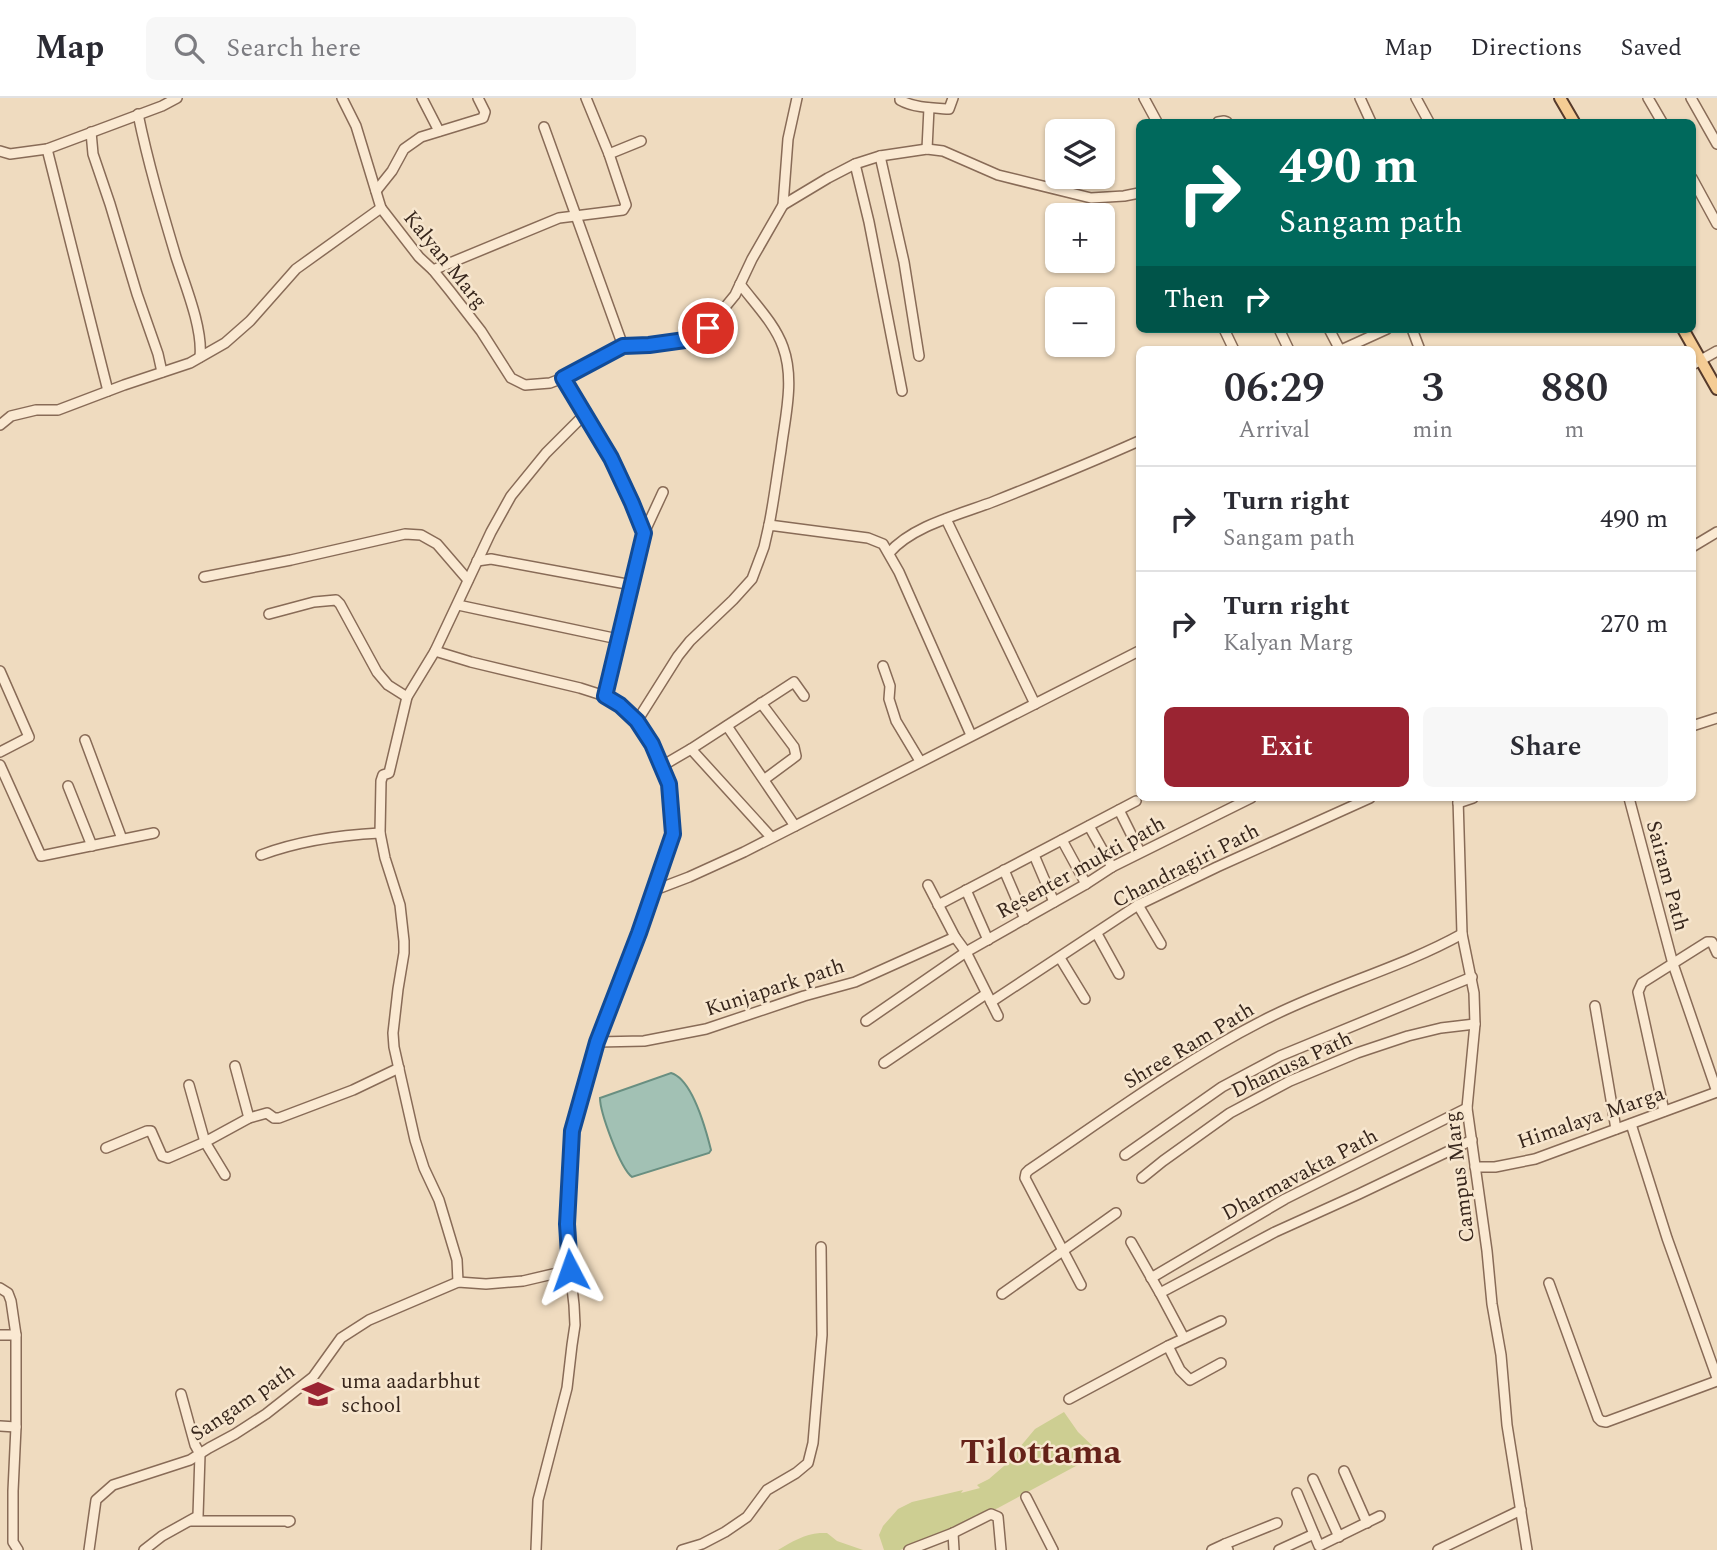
<!DOCTYPE html>
<html lang="en">
<head>
<meta charset="utf-8">
<style>
  :root { --surface:#fff; --page:#f7f7f7; --text:#2b2b33; --muted:#7c7c81; --line:#e1e1e2; --accent:#9a2432 }
  body { margin:0; font-family:Spectral,serif; background:var(--page); color:var(--text); height:100vh; display:flex; flex-direction:column; font-size:26px; white-space:nowrap }
  * { box-sizing:border-box; margin:0 }
  p { font-size:23px; color:var(--muted) }
  .icon { flex:none; width:38px; height:38px; fill:none; stroke:currentColor; stroke-width:2; stroke-linecap:round; stroke-linejoin:round }
  .map { position:relative; flex:1; overflow:hidden }
  .drawer { position:absolute; left:1136px; top:248px; width:560px; height:455px; display:flex; flex-direction:column; background:var(--surface); border-radius:10px; box-shadow:0 2px 5px #0004 }
  .drawer>* { flex:none }
  .guide { position:absolute; left:1136px; top:21px; width:560px; height:214px; border-radius:10px; box-shadow:0 2px 5px #0004; background:#00695c; color:#fff; overflow:hidden }
  .controls { position:absolute; left:1045px; top:21px; display:grid; gap:14px }
  .controls a { display:grid; place-items:center; width:70px; height:70px; border-radius:10px; background:var(--surface); box-shadow:0 2px 5px #0004; font-size:35px }
  .pin { position:absolute; display:grid; place-items:center; width:60px; height:60px; color:#fff; margin:-30px; border:4px solid #fff; border-radius:50%; box-shadow:0 2px 7px #0007 }
  .me { position:absolute; width:77px; margin:-38px; rotate:356deg; stroke-linejoin:round; filter:drop-shadow(0 0 5px #0008) }
  .turn { display:flex; align-items:center; gap:24px; height:147px; padding:0 28px; font-size:32px }
  .turn .icon { width:91px; height:91px; stroke-width:2.5 }
  .turn b { display:block; font-size:49px; line-height:60px }
  .then { display:flex; align-items:center; height:66px; padding:0 28px; background:#0003; gap:14px; font-size:26px }
  .eta { display:flex; justify-content:space-evenly; align-items:center; height:119px; text-align:center }
  .eta b { font-size:42px; font-weight:600; line-height:49px }
  .action { display:flex; gap:14px; margin-top:auto; padding:14px 28px }
  .action a { flex:1; height:80px; border-radius:10px; background:var(--accent); color:#fff; font-size:28px; font-weight:600; line-height:80px; text-align:center }
  .action a+a { background:var(--page); color:var(--text) }
  ul { padding:0; list-style:none }
  li { display:flex; align-items:center; gap:21px; height:105px; padding:0 28px; border-top:2px solid var(--line) }
  li div { flex:1 }
  li b { display:block; font-size:26px }
  li em { font-style:normal }
  header { display:flex; align-items:center; gap:42px; box-sizing:border-box; height:98px; padding:0 35px; background:var(--surface); border-bottom:2px solid var(--line) }
  header strong { font-size:33px }
  nav { display:flex; gap:38px; margin-inline-start:auto; font-size:24px }
  .search { width:490px; height:63px; background:var(--page); display:flex; align-items:center; gap:18px; box-sizing:border-box; padding:0 24px; border-radius:10px; color:var(--muted); font-size:26px }
  .map>svg:first-child { display:block }
</style>
</head>
<body>
<header>
<strong>Map</strong>
<div class="search"><svg class="icon" aria-label="search" viewBox="0 0 24 24"><circle cx="10" cy="10" r="6"/><path d="M15 15l6 6"/></svg>Search here</div>
<nav><a>Map</a><a>Directions</a><a>Saved</a></nav>
</header>
<div class="map">
<svg width="1717" height="1452" viewBox="0 0 1717 1452">
  <rect width="100%" height="100%" fill="#efdbbf"/>
  <!-- green -->
  <g fill="#cdce92">
    <path d="M1064,1314L1078,1334L1100,1355L998,1410L917,1446L900,1452H884L879,1437L883,1428L898,1411L912,1404L963,1392L961,1395L980,1390L977,1387L989,1381L1004,1368L1035,1331Z"/>
    <path d="M820,1435H827L837,1443L863,1452H778C792,1444 804,1436 820,1435Z"/>
  </g>
  <!-- water -->
  <path fill="#a2c1b4" stroke="#698f81" stroke-width="2" d="M671,975C692,981 706,1032 711,1052L709,1055L632,1079C620,1070 600,1014 600,1000Z"/>
  <g fill="none" stroke-linecap="round" stroke-linejoin="round">
    <!-- minor casing -->
    <g stroke="#886b57" stroke-width="12">
      <g id="minor">
        <path d="M342,0L356,28L381,110"/>
        <path d="M422,0L439,33"/>
        <path d="M586,0L609,56"/>
        <path d="M900,0V2C914,10 933,10 949,11L953,0"/>
        <path d="M1144,0L1157,24"/>
        <path d="M1360,0L1371,24"/>
        <path d="M1416,0L1429,24"/>
        <path d="M1648,0L1662,24"/>
        <path d="M1691,0L1717,46"/>
        <path d="M138,16C148,65 162,112 176,159C185,187 203,230 200,259"/>
        <path d="M1218,24L1224,23L1227,24"/>
        <path d="M544,29L623,248"/>
        <path d="M91,34L93,56L110,106L137,196L158,256L162,274"/>
        <path d="M47,51L108,293"/>
        <path d="M927,51L929,10"/>
        <path d="M0,53L10,56L47,51L162,8L177,0"/>
        <path d="M880,58L904,164L919,258"/>
        <path d="M855,66L869,124L902,293"/>
        <path d="M1692,80L1717,126"/>
        <path d="M376,93L392,73L404,51L421,39L483,20L485,14L478,0"/>
        <path d="M783,107L828,80L855,66L880,58L927,51L943,53L998,77L1091,100L1124,98L1139,95"/>
        <path d="M433,172L559,120L623,112L626,107L609,56L641,43"/>
        <path d="M740,186C755,206 775,226 783,249C795,282 785,319 781,352C777,377 774,402 769,427"/>
        <path d="M1224,231L1234,252"/>
        <path d="M1279,231L1289,252"/>
        <path d="M1329,231L1340,252"/>
        <path d="M1412,231L1420,252"/>
        <path d="M1341,252L1387,231"/>
        <path d="M1692,267L1717,253"/>
        <path d="M0,327L11,318L36,312H58L124,287L190,265L225,245L250,223L296,171L381,110L419,159L433,172L450,193L481,233L511,280L525,287L550,285L563,280L623,248L649,247L685,242L708,230L735,197L752,161L783,107L788,41L797,0"/>
        <path d="M946,421L1035,606"/>
        <path d="M644,435L663,394"/>
        <path d="M1692,449L1717,434"/>
        <path d="M889,455C913,427 962,416 995,403C1043,384 1092,364 1139,343"/>
        <path d="M477,463L491,461L632,487"/>
        <path d="M204,479L291,462L405,436L421,437L437,446L468,482"/>
        <path d="M458,507L618,541"/>
        <path d="M269,516L314,504L336,502L340,506L377,574L388,587L407,599"/>
        <path d="M435,553L471,564L580,590L605,598"/>
        <path d="M883,568L890,588L889,601L896,623L920,663"/>
        <path d="M0,573L29,639L0,654"/>
        <path d="M761,605L794,649L796,658L765,681"/>
        <path d="M637,623L678,558L690,543L733,502L752,481L764,449L769,427L868,440L883,446L899,474L971,637"/>
        <path d="M727,628L795,728"/>
        <path d="M1692,628L1717,620"/>
        <path d="M85,642L122,741"/>
        <path d="M691,651L771,739"/>
        <path d="M0,667L41,758L154,735"/>
        <path d="M662,668L691,651L794,584L804,598"/>
        <path d="M68,688L92,748"/>
        <path d="M1458,700L1462,836L1474,895L1475,926L1467,1010L1487,1153L1492,1206L1501,1257L1507,1327L1527,1452"/>
        <path d="M1629,700L1673,866L1717,994"/>
        <path d="M1458,705L1473,700"/>
        <path d="M1119,712L1140,754"/>
        <path d="M1089,728L1112,769"/>
        <path d="M1062,742L1086,786"/>
        <path d="M261,757C298,743 341,737 380,735"/>
        <path d="M1034,757L1054,804"/>
        <path d="M1004,772L1025,821"/>
        <path d="M928,787L955,839L966,854L998,918"/>
        <path d="M655,792L689,779L744,754L1139,553"/>
        <path d="M966,792L988,842"/>
        <path d="M938,807L1136,703"/>
        <path d="M1138,807L1161,846"/>
        <path d="M1097,836L1119,876"/>
        <path d="M1060,860L1085,901"/>
        <path d="M991,904L1138,807L1217,769L1370,700"/>
        <path d="M1595,908L1616,1031"/>
        <path d="M866,923L966,854L1086,786L1112,769L1251,700"/>
        <path d="M597,944L644,943L706,931L804,898L855,884L955,839"/>
        <path d="M884,965L986,896"/>
        <path d="M235,968L249,1020"/>
        <path d="M189,987L205,1044L225,1077"/>
        <path d="M1664,1013L1638,894L1642,885L1707,844H1712L1717,855"/>
        <path d="M1631,1026L1667,1140L1717,1280"/>
        <path d="M106,1050L147,1033H151L162,1058L168,1060L205,1044L249,1020L267,1015L274,1020H279L353,992L399,970"/>
        <path d="M1125,1057L1222,989L1280,958L1472,879"/>
        <path d="M1475,1069H1495L1535,1061L1717,994"/>
        <path d="M1142,1080L1163,1063L1230,1015L1290,983L1357,955L1408,938L1441,930L1475,926"/>
        <path d="M1131,1144L1160,1195L1184,1240"/>
        <path d="M1151,1180L1285,1101L1467,1010"/>
        <path d="M458,1184L457,1162L439,1102L424,1070L415,1042L394,949L393,935L398,891L404,855V843L400,807L385,760L380,735L381,683L383,677L389,675L407,599L435,553L491,434L511,398L546,355L584,317"/>
        <path d="M1549,1185L1598,1320L1601,1323L1606,1324L1717,1283"/>
        <path d="M1081,1187L1025,1080L1026,1075L1029,1072C1106,1020 1180,965 1262,923C1327,889 1399,871 1462,836"/>
        <path d="M0,1190L8,1195L11,1203L16,1237V1329L13,1393V1444L18,1452"/>
        <path d="M1160,1195L1275,1134L1359,1096L1472,1042"/>
        <path d="M1002,1196L1116,1115"/>
        <path d="M0,1237H16"/>
        <path d="M1168,1248L1180,1272L1190,1282L1221,1265"/>
        <path d="M1069,1301L1168,1248L1221,1223"/>
        <path d="M0,1328L16,1329"/>
        <path d="M1344,1373L1367,1425"/>
        <path d="M1313,1381L1339,1439"/>
        <path d="M1297,1395L1319,1448L1380,1418"/>
        <path d="M1026,1399L1053,1452"/>
        <path d="M191,1423H290L288,1424"/>
        <path d="M953,1435L954,1452"/>
        <path d="M1225,1446L1277,1425"/>
        <path d="M89,1452L96,1402L113,1387L190,1362L209,1350L235,1336L266,1316L313,1279L341,1240L369,1222L458,1184L486,1186L523,1183L570,1172L567,1126L572,1033L597,944L639,835L673,736L669,686L652,646L637,623L620,607L605,598L644,435L632,405L611,361L563,280"/>
        <path d="M144,1452L162,1438L198,1418L200,1356L195,1347L181,1296"/>
        <path d="M536,1452L538,1402L567,1290L572,1247L575,1227L574,1207L570,1172"/>
        <path d="M682,1452L702,1446L725,1434L747,1419L767,1392L796,1375L808,1365L813,1345L822,1237L821,1149"/>
        <path d="M909,1452L953,1435L991,1416L998,1419L1001,1452"/>
        <path d="M1212,1452L1225,1446L1228,1452"/>
        <path d="M1279,1452L1314,1436"/>
        <path d="M1438,1452L1521,1412"/>
      </g>
    </g>
    <!-- major casing -->
    <g stroke="#563a2b" stroke-width="14">
      <g id="major">
        <path d="M1560,0L1574,24"/>
        <path d="M1683,231L1717,291"/>
      </g>
    </g>
    <!-- minor -->
    <use href="#minor" stroke="#fae9d2" stroke-width="9"/>
    <!-- major -->
    <use href="#major" stroke="#f5cc94" stroke-width="10"/>
  </g>
  <g fill="none" stroke-linecap="round" stroke-linejoin="round">
    <!-- route casing -->
    <g stroke="#114b97" stroke-width="18">
      <path id="route" d="M570,1172L567,1126L572,1033L597,944L639,835L673,736L669,686L652,646L637,623L620,607L605,598L644,435L632,405L611,360L563,280L623,248L649,247L685,242L708,230"/>
    </g>
    <!-- route -->
    <use href="#route" stroke="#1a73e8" stroke-width="12"/>
  </g>
  <!-- icons -->
  <defs>
    <g id="school-bare" transform="scale(2.415)"><path d="M0-5L7-2L0 1L-7-2ZM-4 1L0 2.5L4 1V4Q0 6-4 4Z" fill="#9a2432" stroke="#f7e6ce" stroke-width="2.5" paint-order="stroke"/></g>
  </defs>
  <g fill-rule="evenodd">
    <use href="#school-bare" x="318" y="1296"/>
  </g>
  <g text-anchor="middle" dominant-baseline="central" stroke-width="5" stroke-linejoin="round" paint-order="stroke">
    <!-- street labels -->
    <g font-size="21" fill="#37261c" stroke="#f7e6ce">
      <text transform="translate(445 162) rotate(51)">Kalyan Marg</text>
      <text transform="translate(1186 768) rotate(-27)">Chandragiri Path</text>
      <text transform="translate(1081 770) rotate(-29)">Resenter mukti path</text>
      <text transform="translate(1667 778) rotate(75)">Sairam Path</text>
      <text transform="translate(775 890) rotate(-18)">Kunjapark path</text>
      <text transform="translate(1189 948) rotate(-31)">Shree Ram Path</text>
      <text transform="translate(1292 967) rotate(-25)">Dhanusa Path</text>
      <text transform="translate(1591 1020) rotate(-19)">Himalaya Marga</text>
      <text transform="translate(1300 1077) rotate(-28)">Dharmavakta Path</text>
      <text transform="translate(1460 1079) rotate(-97)">Campus Marg</text>
      <text transform="translate(243 1305) rotate(-34)">Sangam path</text>
    </g>
    <!-- poi labels -->
    <g font-size="21" fill="#37261c" stroke="#f7e6ce" text-anchor="start">
      <text x="341" y="1284">uma aadarbhut<tspan x="341" dy="24">school</tspan></text>
    </g>
    <!-- town labels -->
    <g font-size="35" font-weight="bold" fill="#652119" stroke="#f7e6ce">
      <text x="1041" y="1354">Tilottama</text>
    </g>
  </g>
</svg>
<div class="controls">
<a><svg class="icon" aria-label="layers" viewBox="0 0 24 24"><path d="M12 4l9 5-9 5-9-5zM3 14l9 5 9-5"/></svg></a>
<a>+</a>
<a>−</a>
</div>
<div class="pin" style="left:708px;top:230px;background:#d93025"><svg class="icon" aria-label="arrive" viewBox="0 0 24 24"><path d="M6 21V4h12l-3 4 3 4H6"/></svg></div>
<svg class="me" style="left:570px;top:1172px" viewBox="-20 -20 40 40"><path d="M0-17L14 15 0 8-14 15z" fill="#1a73e8" stroke="#fff" stroke-width="4"/></svg>
<div class="guide">
<div class="turn"><svg class="icon" aria-label="right" viewBox="0 0 24 24"><path d="M7 20v-9h11M14 6l5 5-5 5"/></svg><div><b>490 m</b>Sangam path</div></div>
<div class="then">Then<svg class="icon" aria-label="right" viewBox="0 0 24 24"><path d="M7 20v-9h11M14 6l5 5-5 5"/></svg></div>
</div>
<section class="drawer">
<div class="eta">
<div><b>06:29</b><p>Arrival</p></div>
<div><b>3</b><p>min</p></div>
<div><b>880</b><p>m</p></div>
</div>
<ul>
<li><svg class="icon" aria-label="right" viewBox="0 0 24 24"><path d="M7 20v-9h11M14 6l5 5-5 5"/></svg><div><b>Turn right</b><p>Sangam path</p></div><em>490 m</em></li>
<li><svg class="icon" aria-label="right" viewBox="0 0 24 24"><path d="M7 20v-9h11M14 6l5 5-5 5"/></svg><div><b>Turn right</b><p>Kalyan Marg</p></div><em>270 m</em></li>
</ul>
<div class="action"><a>Exit</a><a>Share</a></div>
</section>
</div>
</body>
</html>
